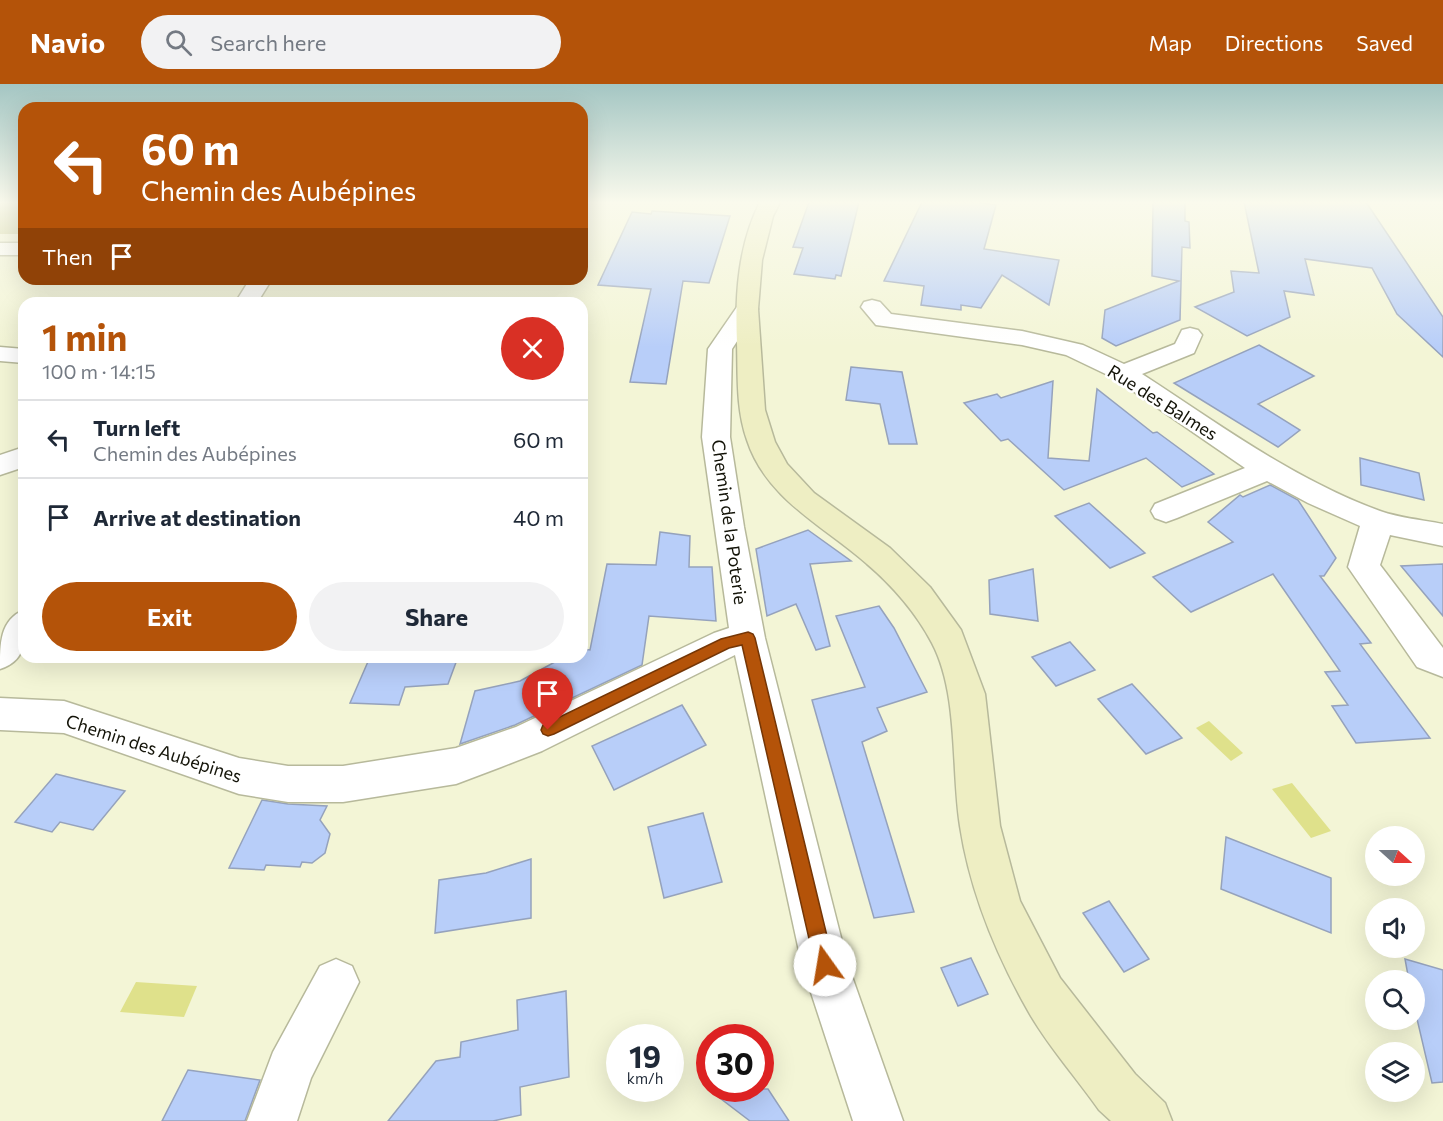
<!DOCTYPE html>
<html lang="en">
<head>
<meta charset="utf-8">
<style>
  :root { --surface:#fff; --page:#f2f2f3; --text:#1f2937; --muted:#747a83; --line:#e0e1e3; --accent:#b45309 }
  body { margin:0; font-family:Commissioner,sans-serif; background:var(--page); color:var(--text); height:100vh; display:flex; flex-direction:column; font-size:22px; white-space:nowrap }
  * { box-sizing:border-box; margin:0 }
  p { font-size:20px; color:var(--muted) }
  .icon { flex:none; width:33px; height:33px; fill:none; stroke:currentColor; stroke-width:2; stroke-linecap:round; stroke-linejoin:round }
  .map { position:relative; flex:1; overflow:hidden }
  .panel { position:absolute; left:18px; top:213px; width:570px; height:366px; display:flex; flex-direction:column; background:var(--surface); border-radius:18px; box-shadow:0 6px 24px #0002 }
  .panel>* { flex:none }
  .hud { position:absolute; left:18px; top:18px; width:570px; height:183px; border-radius:18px; box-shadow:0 6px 24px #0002; background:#b45309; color:#fff; overflow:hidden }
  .needle { width:39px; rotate:111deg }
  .fabs { position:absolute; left:1365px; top:742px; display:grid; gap:12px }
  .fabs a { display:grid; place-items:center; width:60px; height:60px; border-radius:50%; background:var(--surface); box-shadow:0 6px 24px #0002; font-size:30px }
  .speed { position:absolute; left:606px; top:940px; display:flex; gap:12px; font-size:30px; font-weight:700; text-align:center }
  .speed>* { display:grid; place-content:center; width:78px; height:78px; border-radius:50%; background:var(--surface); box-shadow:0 6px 24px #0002; line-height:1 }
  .speed small { font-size:15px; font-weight:400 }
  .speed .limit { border:9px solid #d22; background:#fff; color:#111 }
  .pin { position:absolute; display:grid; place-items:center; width:51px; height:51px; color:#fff; margin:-62px -26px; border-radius:50% 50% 50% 0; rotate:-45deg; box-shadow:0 0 6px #0007 }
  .pin .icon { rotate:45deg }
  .me { position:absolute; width:66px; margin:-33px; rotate:347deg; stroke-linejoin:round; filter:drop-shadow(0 0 4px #0008) }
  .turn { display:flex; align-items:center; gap:21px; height:126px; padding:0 24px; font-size:27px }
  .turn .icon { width:78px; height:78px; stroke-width:2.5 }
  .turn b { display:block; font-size:42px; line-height:51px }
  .then { display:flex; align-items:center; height:57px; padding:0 24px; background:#0003; gap:12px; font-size:22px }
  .round { display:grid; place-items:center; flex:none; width:63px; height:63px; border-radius:32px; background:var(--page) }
  .head { display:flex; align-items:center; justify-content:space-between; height:102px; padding:0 24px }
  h1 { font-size:36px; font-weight:700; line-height:45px; color:var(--accent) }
  .action { display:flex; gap:12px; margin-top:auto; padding:12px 24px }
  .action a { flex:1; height:69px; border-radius:36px; background:var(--accent); color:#fff; font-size:24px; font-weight:700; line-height:69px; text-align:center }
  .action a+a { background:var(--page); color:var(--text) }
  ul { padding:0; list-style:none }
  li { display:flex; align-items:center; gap:18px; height:78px; padding:0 24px; border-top:2px solid var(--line) }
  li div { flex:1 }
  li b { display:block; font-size:22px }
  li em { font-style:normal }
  header { display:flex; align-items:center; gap:36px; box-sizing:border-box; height:84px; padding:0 30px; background:var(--accent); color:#fff }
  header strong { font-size:28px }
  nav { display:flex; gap:33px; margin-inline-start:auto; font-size:21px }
  .search { width:420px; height:54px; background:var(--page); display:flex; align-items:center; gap:15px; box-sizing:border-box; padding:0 21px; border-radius:33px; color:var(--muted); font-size:22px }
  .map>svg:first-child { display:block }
</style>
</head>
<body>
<header>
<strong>Navio</strong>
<div class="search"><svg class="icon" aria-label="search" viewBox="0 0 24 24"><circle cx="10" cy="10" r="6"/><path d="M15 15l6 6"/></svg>Search here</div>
<nav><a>Map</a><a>Directions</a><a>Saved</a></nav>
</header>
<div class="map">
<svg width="1443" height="1037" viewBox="0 0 1443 1037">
  <rect width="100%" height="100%" fill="#f3f5d6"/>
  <!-- green -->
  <rect fill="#c5c887" x="0" y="118" width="24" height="32"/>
  <!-- water -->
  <g fill="#dfe18b">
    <path d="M1209,637L1243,669L1231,677L1196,644Z"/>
    <path d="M1292,699L1331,747L1311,754L1272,705Z"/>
    <path d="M136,898L197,902L184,933L120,928Z"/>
  </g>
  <!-- building -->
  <g fill="#b8cef9" stroke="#95a2bc" stroke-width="1.5">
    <path d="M809,118H859L841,192L836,191L835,195L794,190L803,164L793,163Z"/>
    <path d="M922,118H976L996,121L984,165L1059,176L1049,221L1002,191L981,224L961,221V226L921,221L924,202L884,197Z"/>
    <path d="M1153,118H1185V137L1189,138L1190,164L1182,163L1180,236L1116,262L1102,254L1105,226L1179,197L1152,192Z"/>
    <path d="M1244,118H1366L1443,233V273L1397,230L1372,184L1305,175L1314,211L1284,207L1290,233L1247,252L1195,223L1234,208L1231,187L1259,189Z"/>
    <path d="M652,127L730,132L709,199L683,197L666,300L630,298L651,205L598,201L632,128L651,130Z"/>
    <path d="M1259,261L1314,292L1258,320L1300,346L1278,363L1174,299Z"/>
    <path d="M851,283L902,288L917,360H889L880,320L846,316Z"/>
    <path d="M1053,297L1048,374L1089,377L1097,305L1153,349L1157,348L1214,390L1182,403L1146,374L1064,406L1008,355L1001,357L964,319L997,310L1001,314Z"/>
    <path d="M1360,374L1419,389L1424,416L1361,401Z"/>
    <path d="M1270,401L1298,416L1336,474L1324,492H1320L1371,559L1360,560L1430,654L1356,659L1332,622L1348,621L1325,588L1340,587L1273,490L1191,528L1153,493L1233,458L1208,438L1240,411L1243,413Z"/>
    <path d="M1089,419L1145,469L1110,484L1055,432Z"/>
    <path d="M808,446L851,477L810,480L830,562L816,566L796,520L767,532L756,465Z"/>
    <path d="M660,448L690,452L689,483H712L716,537L649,532L642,581L515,641L460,660L475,607L520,597L564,573H582V565L590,566L607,480L656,481Z"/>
    <path d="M1443,480V532L1401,482Z"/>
    <path d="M1033,485L1038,537L990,530L989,496Z"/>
    <path d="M879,522L894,544L927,608L877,624L887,647L862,658L914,828L874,834L812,616L865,603L836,532Z"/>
    <path d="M1070,558L1095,586L1056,602L1032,573Z"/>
    <path d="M370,573H458L448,600L405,603L399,621L350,619Z"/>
    <path d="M1132,600L1182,654L1146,670L1098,615Z"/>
    <path d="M682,621L706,661L614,706L592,662Z"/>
    <path d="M56,690L125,707L93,746L60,738L52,748L15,738Z"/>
    <path d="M262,716L288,720L327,722L320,736L330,750L325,769L312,779L302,778L300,783L266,781L264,786L229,784Z"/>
    <path d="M703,729L722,798L664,814L648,743Z"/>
    <path d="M1226,753L1331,794V849L1221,805Z"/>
    <path d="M531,775V834L435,849L439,796L486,789Z"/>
    <path d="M1109,817L1149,875L1124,888L1083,829Z"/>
    <path d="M971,874L988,910L958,922L941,884Z"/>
    <path d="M1405,875L1443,886V998L1432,999L1414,922V897H1409Z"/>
    <path d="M566,907L569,993L520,1003L521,1031L493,1037H388L436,977L460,973L461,958L518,946L517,916Z"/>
    <path d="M188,986L260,996L245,1037H162Z"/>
    <path d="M708,1005H768L789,1037H750Z"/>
  </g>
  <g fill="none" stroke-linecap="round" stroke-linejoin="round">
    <!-- minor casing -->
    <g stroke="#b7b99b" stroke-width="3">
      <g id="minor">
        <rect x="0" y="159" width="24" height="12"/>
        <path d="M250,195H272L257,219H235Z"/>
        <path d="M872,216L880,218L891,230L1022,247L1083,261L1124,280L1175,260L1182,246L1190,244L1198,246L1202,251L1194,269L1142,290C1219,340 1293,395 1380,427C1400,434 1423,436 1443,440V462L1390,451L1380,481L1443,564V593L1417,583L1348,483L1360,442L1308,419L1267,397L1177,434L1166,438L1155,434L1151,427L1155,420L1245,384L1114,294L1066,271L1022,261L876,241L861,223L864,218Z"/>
        <path d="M747,218L755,220L758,225L732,265L730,353L744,443L765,554L848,881L903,1037H853L802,881L735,571L542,667L501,683L456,700L343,718H288L239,710L64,649L0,646V614L64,617L239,674L288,682H343L456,664L516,643L714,549L729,544L702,353L708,265L739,220Z"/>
        <path d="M0,263L24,265V279L0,277Z"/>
        <path d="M24,363V383L0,391V371Z"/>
        <path d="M24,526C24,552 30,575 0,585C0,559 0,536 24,526Z"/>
        <path d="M336,875L352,882L359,898L311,994L297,1037H247L273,968L320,882Z"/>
      </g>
    </g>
    <!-- secondary casing -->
    <g stroke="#b7b99b" stroke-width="3">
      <path id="secondary" d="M760,118H780L773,132L762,176L758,225L765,326L775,358L787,380L814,409L890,464L930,503L961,546L985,610L1000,742L1020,817L1060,894L1135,990L1165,1019L1172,1037H1111L1099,1026C1076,993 1046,960 1027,925C995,868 970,807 960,742C951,686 959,610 932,559C917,530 892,501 867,480C824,442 766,415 747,356C736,325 738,292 737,259C735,211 738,162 760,118Z"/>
    </g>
    <!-- minor -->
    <use href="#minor" fill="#fff" fill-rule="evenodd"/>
    <!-- secondary -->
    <use href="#secondary" fill="#eeeec3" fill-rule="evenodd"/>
  </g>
  <!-- sky -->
  <linearGradient id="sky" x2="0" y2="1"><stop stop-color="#a4c6c3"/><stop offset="0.45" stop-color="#fafaed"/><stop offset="1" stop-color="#fafaed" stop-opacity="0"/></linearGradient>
  <rect width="1443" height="263" fill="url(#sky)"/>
  <!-- route -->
  <path fill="#b45309" stroke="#753606" stroke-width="1.5" d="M748,548L753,550L755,554L834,881L831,887L825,890L818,887L815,881L742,561L729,564L554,650L548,652L543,650L541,646L543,641L721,555Z"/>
  <g text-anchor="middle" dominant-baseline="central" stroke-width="5" stroke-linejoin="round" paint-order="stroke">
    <!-- street labels -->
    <g font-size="18" fill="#131308" stroke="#fff">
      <text transform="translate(1163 318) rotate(32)">Rue des Balmes</text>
      <text transform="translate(730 438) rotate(82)">Chemin de la Poterie</text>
      <text transform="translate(154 664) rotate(18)">Chemin des Aubépines</text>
    </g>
  </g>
</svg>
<div class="fabs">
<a><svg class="needle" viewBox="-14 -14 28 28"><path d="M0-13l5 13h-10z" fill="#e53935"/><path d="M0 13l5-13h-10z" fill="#747a83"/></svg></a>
<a><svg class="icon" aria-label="sound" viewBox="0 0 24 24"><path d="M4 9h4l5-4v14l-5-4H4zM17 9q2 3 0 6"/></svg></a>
<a><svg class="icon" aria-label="search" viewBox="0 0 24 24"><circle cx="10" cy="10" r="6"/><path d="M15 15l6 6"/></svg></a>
<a><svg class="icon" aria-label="layers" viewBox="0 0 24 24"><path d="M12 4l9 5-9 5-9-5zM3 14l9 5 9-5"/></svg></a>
</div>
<div class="speed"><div>19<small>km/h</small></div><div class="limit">30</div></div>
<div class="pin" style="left:548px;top:646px;background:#d93025"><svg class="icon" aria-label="arrive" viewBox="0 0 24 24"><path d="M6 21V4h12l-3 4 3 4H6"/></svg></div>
<svg class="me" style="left:825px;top:881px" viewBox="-20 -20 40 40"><circle r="19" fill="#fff"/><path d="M0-13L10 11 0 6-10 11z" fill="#b45309"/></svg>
<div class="hud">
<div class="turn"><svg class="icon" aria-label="left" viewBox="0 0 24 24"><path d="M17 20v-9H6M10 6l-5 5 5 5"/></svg><div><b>60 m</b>Chemin des Aubépines</div></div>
<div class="then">Then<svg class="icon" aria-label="arrive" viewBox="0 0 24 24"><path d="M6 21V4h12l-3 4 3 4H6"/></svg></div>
</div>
<section class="panel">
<div class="head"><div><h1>1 min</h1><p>100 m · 14:15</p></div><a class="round" style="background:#d93025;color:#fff"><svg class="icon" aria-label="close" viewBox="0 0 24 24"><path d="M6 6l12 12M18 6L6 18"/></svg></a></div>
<ul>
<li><svg class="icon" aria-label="left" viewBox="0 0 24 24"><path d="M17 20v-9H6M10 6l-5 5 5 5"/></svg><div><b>Turn left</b><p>Chemin des Aubépines</p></div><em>60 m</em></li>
<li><svg class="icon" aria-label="arrive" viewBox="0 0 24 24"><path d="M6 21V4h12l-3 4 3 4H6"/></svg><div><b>Arrive at destination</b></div><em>40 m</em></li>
</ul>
<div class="action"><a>Exit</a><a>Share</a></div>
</section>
</div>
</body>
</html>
